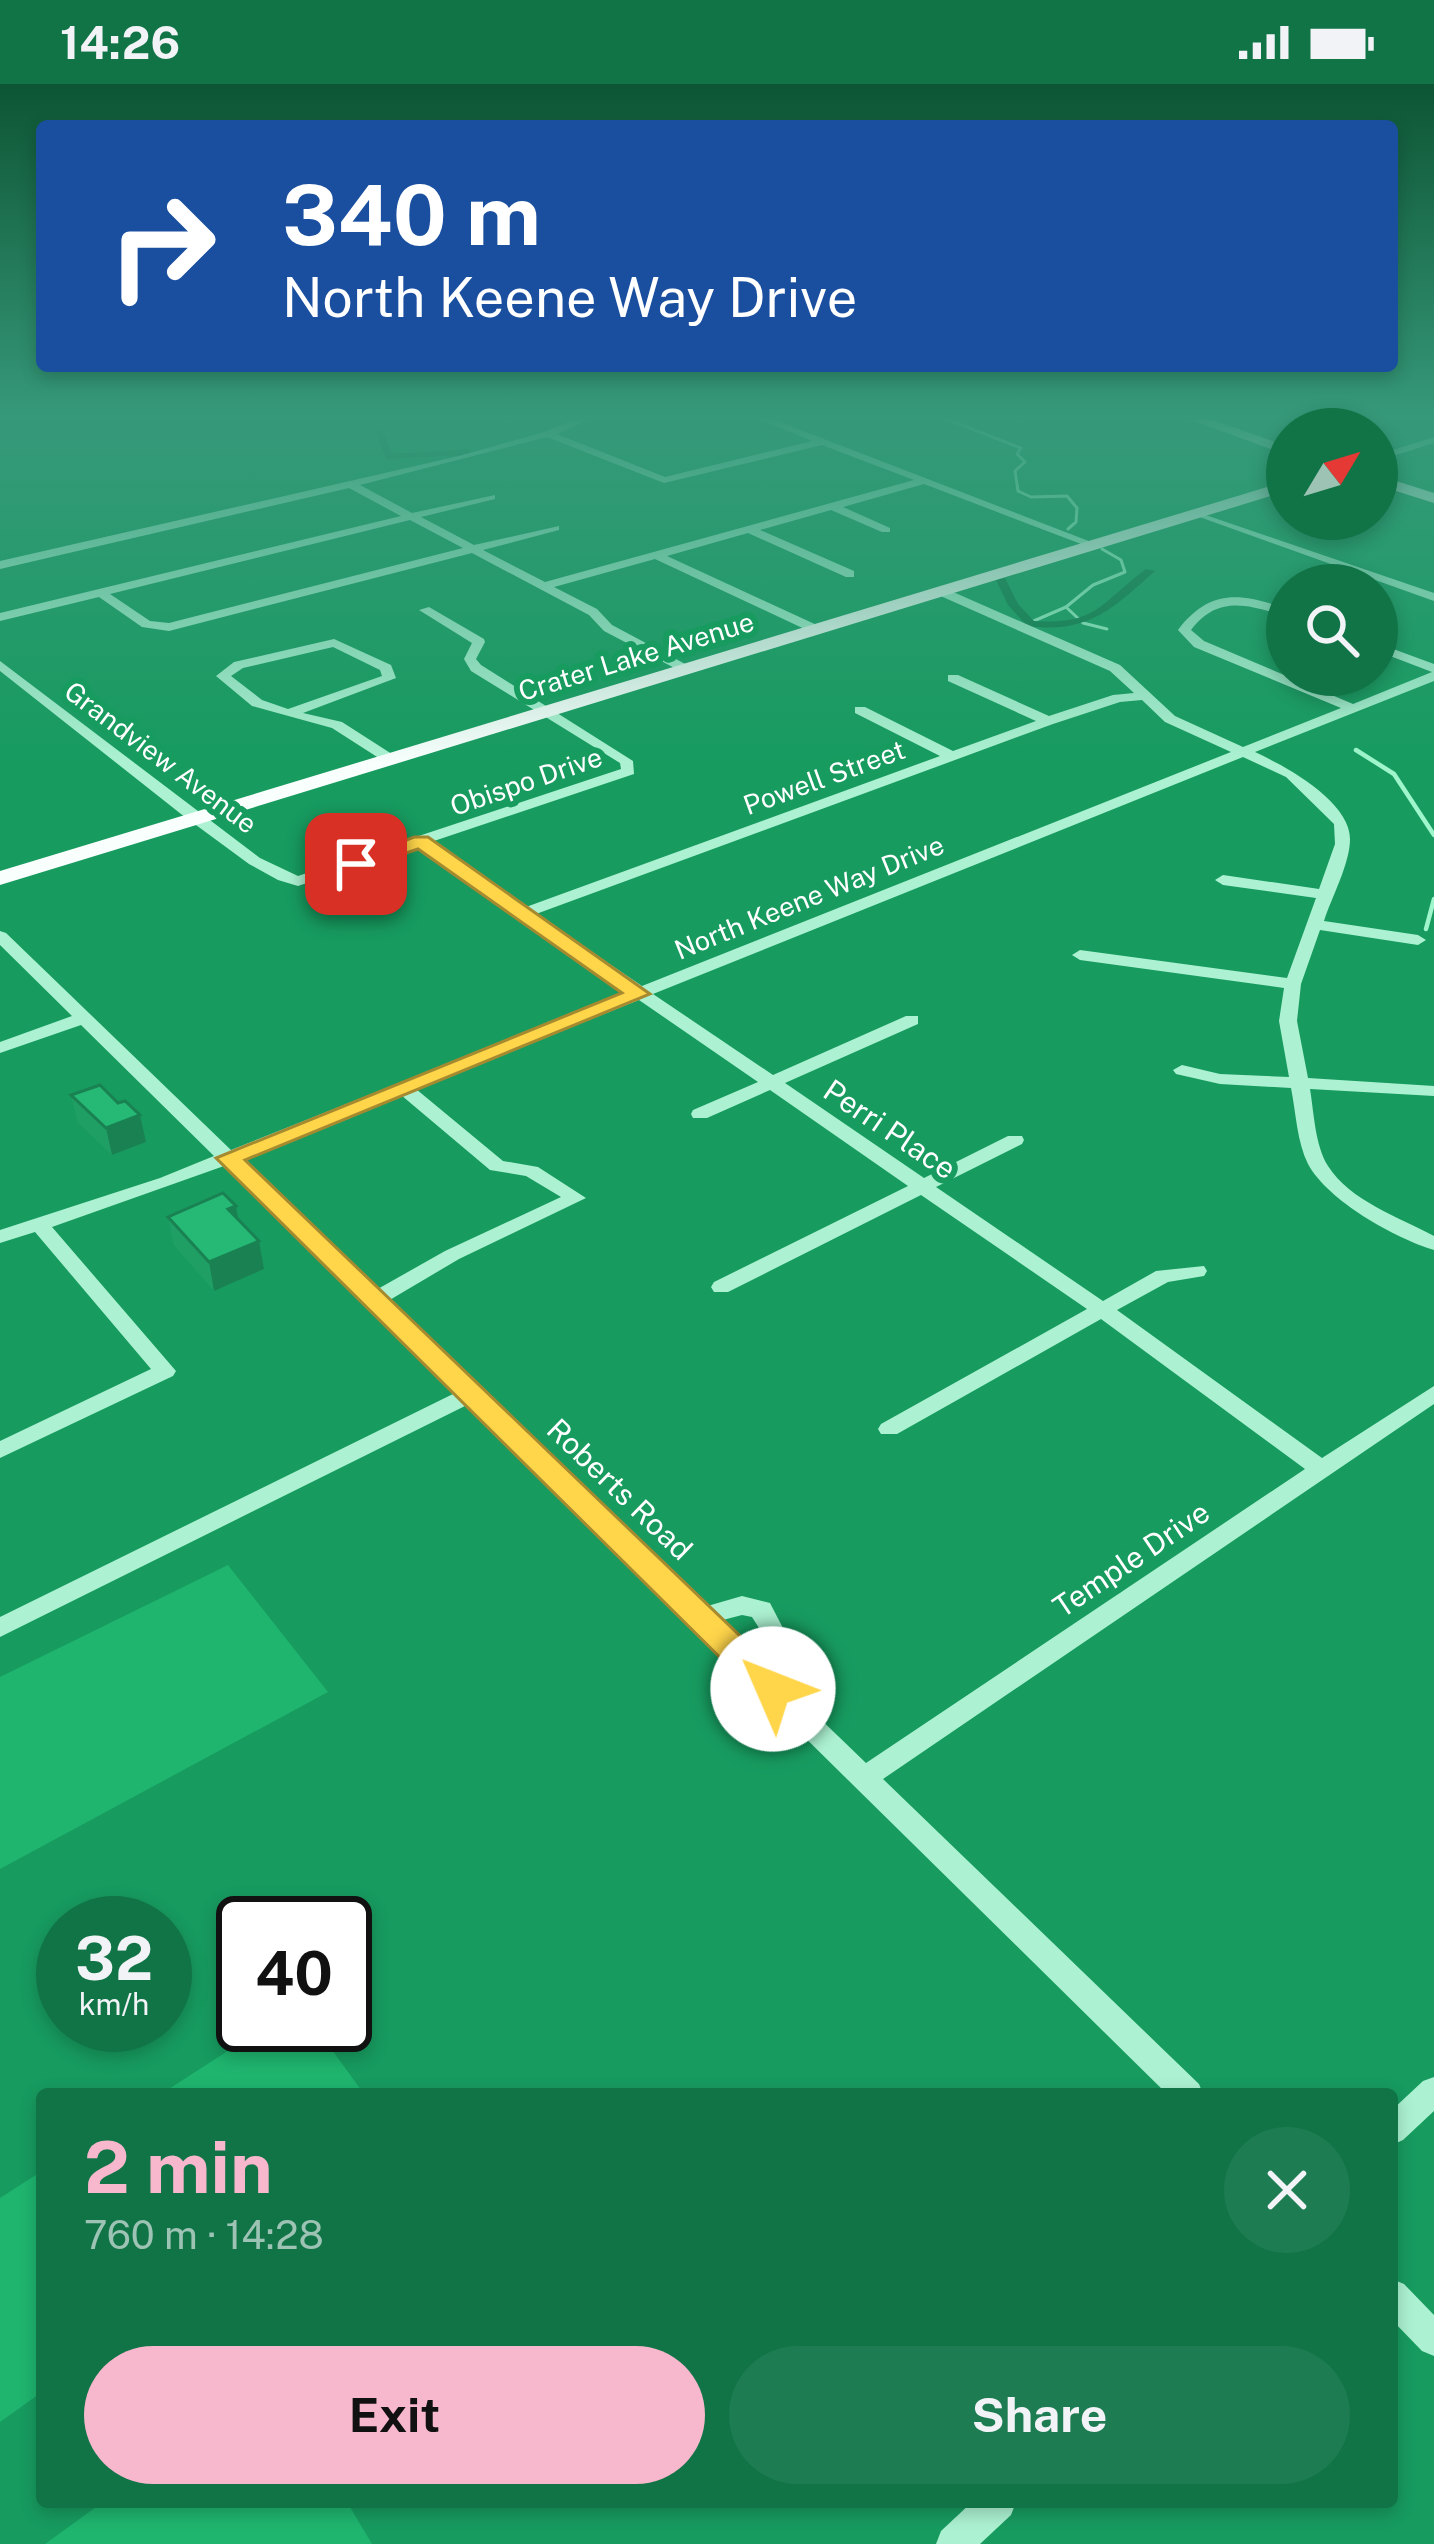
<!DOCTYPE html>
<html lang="en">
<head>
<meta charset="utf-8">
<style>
  :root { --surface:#117447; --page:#1e7c52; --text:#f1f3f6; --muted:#9cc3b4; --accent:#f7b7cd }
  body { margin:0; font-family:"Public Sans",sans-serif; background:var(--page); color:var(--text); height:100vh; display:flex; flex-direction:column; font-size:45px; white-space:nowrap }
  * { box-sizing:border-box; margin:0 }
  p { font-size:39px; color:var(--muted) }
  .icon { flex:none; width:66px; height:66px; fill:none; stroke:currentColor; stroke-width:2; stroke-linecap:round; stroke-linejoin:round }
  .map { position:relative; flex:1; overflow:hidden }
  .details { position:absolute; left:36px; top:2004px; width:1362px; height:420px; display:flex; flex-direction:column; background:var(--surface); border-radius:12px; box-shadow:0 6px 18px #0003 }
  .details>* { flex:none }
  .banner { position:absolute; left:36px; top:36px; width:1362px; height:252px; border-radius:12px; box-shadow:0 6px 18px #0003; background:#1a4fa0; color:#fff; overflow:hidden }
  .needle { width:78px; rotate:52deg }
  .tools { position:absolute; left:1266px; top:324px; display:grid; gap:24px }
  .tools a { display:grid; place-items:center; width:132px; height:132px; border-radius:50%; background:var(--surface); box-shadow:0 6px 18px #0003; font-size:60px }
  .speed { position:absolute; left:36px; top:1812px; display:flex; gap:24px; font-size:60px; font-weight:700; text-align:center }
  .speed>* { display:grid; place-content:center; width:156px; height:156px; border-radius:50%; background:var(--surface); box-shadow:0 6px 18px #0003; line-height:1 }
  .speed small { font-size:30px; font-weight:400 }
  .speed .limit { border:6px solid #111; border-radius:18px; background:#fff; color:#111 }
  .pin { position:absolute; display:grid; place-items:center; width:102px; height:102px; color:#fff; margin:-51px; border-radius:24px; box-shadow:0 6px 18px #0006 }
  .me { position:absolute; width:132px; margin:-66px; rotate:314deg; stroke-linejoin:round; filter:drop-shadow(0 0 9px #0008) }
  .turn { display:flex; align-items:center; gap:42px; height:252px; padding:0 48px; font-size:54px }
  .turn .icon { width:156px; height:156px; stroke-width:2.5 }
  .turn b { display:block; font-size:84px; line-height:102px }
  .round { display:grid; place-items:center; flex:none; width:126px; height:126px; border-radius:63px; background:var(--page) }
  .summary { display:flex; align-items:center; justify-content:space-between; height:204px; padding:0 48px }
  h1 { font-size:72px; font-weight:700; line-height:90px; color:var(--accent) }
  .button { display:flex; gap:24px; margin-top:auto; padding:24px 48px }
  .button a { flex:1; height:138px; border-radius:72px; background:var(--accent); color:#111; font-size:48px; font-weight:700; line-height:138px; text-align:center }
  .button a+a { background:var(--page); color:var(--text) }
  .status { display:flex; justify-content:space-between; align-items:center; height:84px; padding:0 60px; background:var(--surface); direction:ltr }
  .status svg { height:33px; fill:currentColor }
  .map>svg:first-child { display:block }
</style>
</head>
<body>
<div class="status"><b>14:26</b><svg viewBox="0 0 49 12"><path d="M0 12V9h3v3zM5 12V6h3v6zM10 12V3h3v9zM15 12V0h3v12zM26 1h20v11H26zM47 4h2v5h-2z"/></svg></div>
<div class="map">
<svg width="1434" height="2460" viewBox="0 0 1434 2460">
  <rect width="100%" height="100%" fill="#179b5f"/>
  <!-- green -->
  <g fill="#1fb56f">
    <path d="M228,1481L328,1608L0,1785V1593Z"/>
    <path d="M268,1941H314L364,2010H161Z"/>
    <path d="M42,2087V2308L0,2338V2114Z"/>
    <path d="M103,2418H347L372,2460H45Z"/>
  </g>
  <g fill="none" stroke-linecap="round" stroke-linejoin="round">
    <!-- stream-far1 -->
    <g stroke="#9ff5cc" stroke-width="3">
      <path d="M946,335L1021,364L1017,370L1025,378L1015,387L1018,407L1031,413L1067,412L1077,424L1076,438L1068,445"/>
      <path d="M1102,465L1121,476L1125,488L1093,501L1066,523L1083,539L1107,545"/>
      <path d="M1029,539L1066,523"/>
    </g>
    <!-- stream -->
    <g stroke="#9ff5cc" stroke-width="4.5">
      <path d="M1356,666L1394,690L1434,751"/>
      <path d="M1426,845L1434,815"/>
    </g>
    <!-- canal -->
    <g fill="#0f7849" fill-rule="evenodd">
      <path d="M19,335H46L0,342V336Z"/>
      <path d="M371,335H379L392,370L467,365L471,368L467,371L386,375Z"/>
      <path d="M1146,485L1155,487C1112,525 1089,550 1027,542L1008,521L996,496L1005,494L1018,520L1034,537C1098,541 1100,519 1146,485Z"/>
    </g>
    <!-- minor -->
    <g fill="#acf2d2" fill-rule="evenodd">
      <path d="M576,335H589L557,350L665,393L812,357L759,335H772L1099,461L1089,463L924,400L843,423L890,444V448H882L831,426L760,446L854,487V493H846L748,449L667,472L819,542V548H811L655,475L554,503L597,525L612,541L689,582L691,585L684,589L604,547L589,531L472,469L169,547L142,543L99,513L0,537V529L401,432L349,404L0,485V477L459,372L544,348ZM547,353L664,399L822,361L914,396L545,498L483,466L559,446V442L474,461L421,433L495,415V411L412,429L360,401ZM410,436L463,464L169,539L150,537L110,510Z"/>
      <path d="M1434,353V359L1377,377V371Z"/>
      <path d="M1194,427L1434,509V517L1194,431Z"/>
      <path d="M936,504H944L1120,581L1175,632L1243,663L1341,624L1194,563L1178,546C1210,504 1241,509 1287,525V533C1250,521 1218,510 1191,546L1204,557L1353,620L1432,588L1377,567V559L1434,580V597L1255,668C1285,682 1350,717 1350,755C1350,780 1332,812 1324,837L1418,851L1426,856L1418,861L1320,846L1301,900L1297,937L1308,994L1434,1002V1012L1310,1005C1314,1029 1315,1061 1328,1082C1350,1117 1399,1133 1434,1152V1166C1395,1154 1328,1117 1308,1080C1297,1058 1296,1029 1291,1004L1220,1000L1176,990L1173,986L1182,981L1220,990L1289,993L1279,937L1284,904L1080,876L1072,871L1080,866L1287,894L1316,814L1223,801L1215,796L1223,791L1319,805L1335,760L1334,740L1286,693L1243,673L653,910L773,991L906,932H918V940L785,999L924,1094L1008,1052H1022L1024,1056L1022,1060L936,1103L1103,1217L1156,1187L1204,1182L1207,1187L1204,1192L1168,1198L1117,1226L1322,1374L1434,1302V1320L883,1695L1199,2000L1203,2010H1167L467,1321L0,1553V1533L455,1309L224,1082L52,1143L176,1287L173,1292L0,1374V1357L151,1285L35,1148L0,1159V1146L160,1094L214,1072L81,941L0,969V958L72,932L0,861V847L6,849L231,1066L628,908L417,762L298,802L278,796L249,780L181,730L0,587V577L260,774L298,792L621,685L620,679L471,587L464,575L472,559L419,526L429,523L484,555L485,558L476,575L481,581L633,677L634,690L431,758L526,823L940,672L855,629V623H865L953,667L1036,637L948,597V591H958L1049,632L1113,611L1134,609L1110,587L936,510ZM1142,616L1165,638L1231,668L642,902L536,830L1053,640L1120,618ZM639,916L758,998L693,1026L691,1030L693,1034H707L770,1006L908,1102L714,1198L711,1203L714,1208H728L921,1111L1087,1225L881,1340L878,1345L881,1350H897L1101,1235L1305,1385L866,1679L758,1575L784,1546L770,1519L742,1512L704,1523L388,1217L459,1175L586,1114L538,1083L503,1077L416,1005ZM401,1011L490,1086L526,1092L561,1113L445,1167L376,1206L241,1075ZM742,1531L752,1533L759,1544L742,1559L719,1537Z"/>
      <path d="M334,555L391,581L396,594L303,629L342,638L395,672V678H385L332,644L252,622L216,592L234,578ZM333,563L380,586L382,592L288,625L262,616L231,592L243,584Z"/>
      <path d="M1434,1993V2027L1403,2056L1392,2061V2026L1423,1997Z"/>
      <path d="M1392,2195L1404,2200L1434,2231V2272L1422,2267L1392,2236Z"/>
      <path d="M972,2418H1016L1011,2431L980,2460H936L941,2447Z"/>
    </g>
    <!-- major -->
    <g fill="#f8fffc" fill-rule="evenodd">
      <path d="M1189,335H1209L1287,362V371Z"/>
      <path d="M1377,391L1434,409V419L1377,401Z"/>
      <path d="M1287,397V407L0,801V787Z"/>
    </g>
  </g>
  <!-- wall -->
  <g fill="#209f65">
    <path d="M71,1011L146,1058L112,1071L78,1039Z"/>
    <path d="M236,1122L239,1137L259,1157L264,1185L214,1207L174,1161L168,1133Z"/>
  </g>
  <!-- shaded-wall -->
  <g fill="#1a8252">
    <path d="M1406,335H1418L1415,345L1377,356V345H1370Z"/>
    <path d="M140,1031L146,1058L112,1071L106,1044Z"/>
    <path d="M236,1122L241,1150L228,1125Z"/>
    <path d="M259,1157L264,1185L214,1207L209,1178Z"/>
  </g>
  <!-- building -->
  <g fill="#25b975" stroke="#1a8252" stroke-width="3">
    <path d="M1319,335H1406L1370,345H1297L1290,343Z"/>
    <path d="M100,1001L118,1019L125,1017L140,1031L106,1044L71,1011Z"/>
    <path d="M223,1109L236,1122L228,1125L259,1157L209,1178L168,1133Z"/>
  </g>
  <!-- sky -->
  <linearGradient id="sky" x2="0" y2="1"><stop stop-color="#0d5534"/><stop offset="0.49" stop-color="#36997a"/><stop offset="1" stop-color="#36997a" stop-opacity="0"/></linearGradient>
  <rect width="1434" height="679" fill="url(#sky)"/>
  <!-- route -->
  <path fill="#ffd54a" stroke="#a68a30" stroke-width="3" d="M414,753H428L650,910L245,1076L785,1595L789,1605L785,1614L773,1618L761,1614L216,1074L622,909L418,765L356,786L345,780Z"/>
  <g text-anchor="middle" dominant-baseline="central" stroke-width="12" stroke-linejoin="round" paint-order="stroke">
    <!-- far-street labels -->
    <g font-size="27" fill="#fff" stroke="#179b5f">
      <text transform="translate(636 572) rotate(-17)">Crater Lake Avenue</text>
      <text transform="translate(161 673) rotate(37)">Grandview Avenue</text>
      <text transform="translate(824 693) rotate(-20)">Powell Street</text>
      <text transform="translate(526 697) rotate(-19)">Obispo Drive</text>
      <text transform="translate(809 813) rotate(-22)">North Keene Way Drive</text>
    </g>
    <!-- street labels -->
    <g font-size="30" fill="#fff" stroke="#179b5f">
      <text transform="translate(890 1045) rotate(34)">Perri Place</text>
      <text transform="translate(620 1405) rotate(44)">Roberts Road</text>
      <text transform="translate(1131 1475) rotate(-34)">Temple Drive</text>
    </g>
  </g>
</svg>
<div class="tools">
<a><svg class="needle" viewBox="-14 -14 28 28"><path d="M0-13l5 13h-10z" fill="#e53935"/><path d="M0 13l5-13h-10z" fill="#9cc3b4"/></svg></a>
<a><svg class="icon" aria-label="search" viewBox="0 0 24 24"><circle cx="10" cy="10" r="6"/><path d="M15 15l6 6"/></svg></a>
</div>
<div class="speed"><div>32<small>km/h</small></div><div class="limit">40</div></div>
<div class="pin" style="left:356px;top:780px;background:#d93025"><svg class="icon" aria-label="arrive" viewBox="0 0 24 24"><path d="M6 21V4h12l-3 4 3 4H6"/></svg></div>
<svg class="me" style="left:773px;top:1605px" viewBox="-20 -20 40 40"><circle r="19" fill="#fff"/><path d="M0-13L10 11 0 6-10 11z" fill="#ffd54a"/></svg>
<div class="banner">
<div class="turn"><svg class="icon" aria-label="right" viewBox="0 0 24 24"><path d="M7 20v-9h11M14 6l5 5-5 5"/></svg><div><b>340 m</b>North Keene Way Drive</div></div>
</div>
<section class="details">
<div class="summary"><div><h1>2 min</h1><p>760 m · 14:28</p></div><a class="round"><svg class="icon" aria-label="close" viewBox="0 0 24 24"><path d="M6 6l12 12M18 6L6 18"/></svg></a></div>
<div class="button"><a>Exit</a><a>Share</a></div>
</section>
</div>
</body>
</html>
